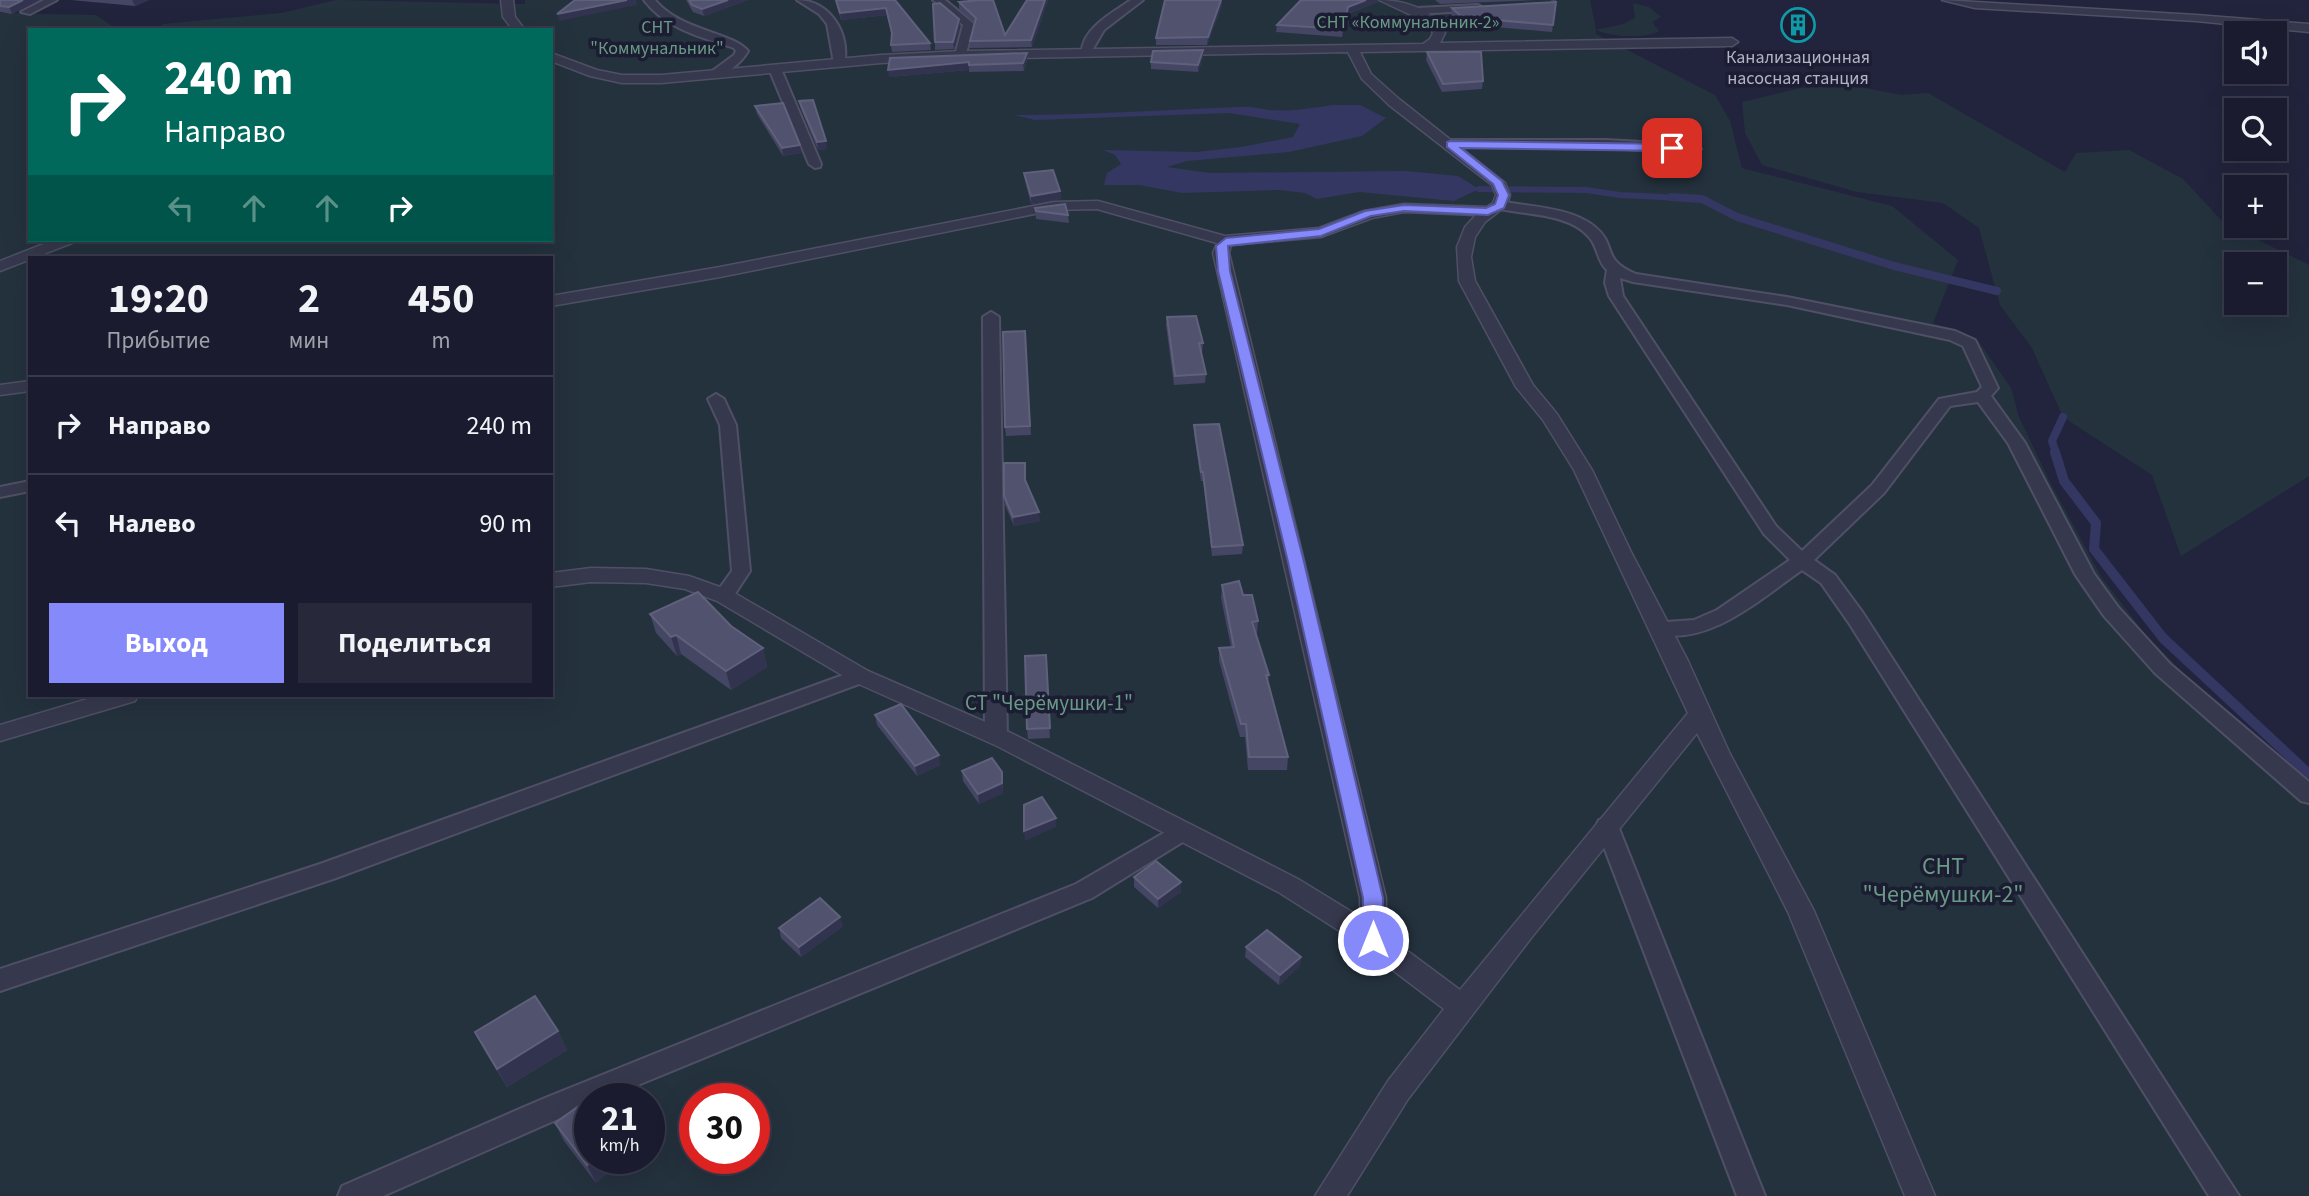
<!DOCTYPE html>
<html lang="ru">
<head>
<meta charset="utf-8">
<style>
  :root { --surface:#1a1b2e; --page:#27283a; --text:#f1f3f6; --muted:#9fa1aa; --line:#38394a; --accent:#8589fa }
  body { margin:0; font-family:"Source Sans 3",sans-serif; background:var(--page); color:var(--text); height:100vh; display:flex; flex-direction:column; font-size:26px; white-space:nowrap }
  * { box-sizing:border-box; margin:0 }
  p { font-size:23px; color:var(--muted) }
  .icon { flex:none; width:38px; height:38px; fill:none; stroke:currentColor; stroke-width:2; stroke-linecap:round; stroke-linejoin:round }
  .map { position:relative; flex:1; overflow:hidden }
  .drawer { position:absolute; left:28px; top:256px; width:525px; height:441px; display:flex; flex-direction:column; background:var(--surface); border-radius:0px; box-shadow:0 7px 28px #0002,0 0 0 2px var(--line) }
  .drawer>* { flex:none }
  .hud { position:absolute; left:28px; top:28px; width:525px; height:214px; border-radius:0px; box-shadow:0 7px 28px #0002,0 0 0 2px var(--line); background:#00695c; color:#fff; overflow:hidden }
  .tools { position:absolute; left:2224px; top:21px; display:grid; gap:14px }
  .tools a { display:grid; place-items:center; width:63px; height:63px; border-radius:0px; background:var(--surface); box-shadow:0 7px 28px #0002,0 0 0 2px var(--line); font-size:35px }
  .speed { position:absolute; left:574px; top:1083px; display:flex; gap:14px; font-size:35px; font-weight:700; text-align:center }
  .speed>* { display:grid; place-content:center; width:91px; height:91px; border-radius:50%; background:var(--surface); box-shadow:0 7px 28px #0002,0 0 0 2px var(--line); line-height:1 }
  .speed small { font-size:18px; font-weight:400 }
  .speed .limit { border:10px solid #d22; background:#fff; color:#111 }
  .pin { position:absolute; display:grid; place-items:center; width:60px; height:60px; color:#fff; margin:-30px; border-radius:14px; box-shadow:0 4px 10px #0006 }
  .me { position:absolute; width:77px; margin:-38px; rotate:0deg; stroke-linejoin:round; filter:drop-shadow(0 0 5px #0008) }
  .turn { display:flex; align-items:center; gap:24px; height:147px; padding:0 21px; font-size:32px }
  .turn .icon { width:91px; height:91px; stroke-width:2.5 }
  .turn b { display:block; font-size:49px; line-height:60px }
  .lanes { display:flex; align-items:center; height:66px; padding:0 21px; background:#0003; justify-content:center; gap:35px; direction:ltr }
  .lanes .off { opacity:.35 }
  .eta { display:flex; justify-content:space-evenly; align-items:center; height:119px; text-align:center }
  .eta b { font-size:42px; font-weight:700; line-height:49px }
  .action { display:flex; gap:14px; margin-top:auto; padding:14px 21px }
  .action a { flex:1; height:80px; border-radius:0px; background:var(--accent); color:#fff; font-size:28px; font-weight:700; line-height:80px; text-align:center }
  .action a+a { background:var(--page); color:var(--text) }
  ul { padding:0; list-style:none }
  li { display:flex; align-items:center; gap:21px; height:98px; padding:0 21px; border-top:2px solid var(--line) }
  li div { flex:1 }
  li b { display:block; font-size:26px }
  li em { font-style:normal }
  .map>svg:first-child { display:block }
</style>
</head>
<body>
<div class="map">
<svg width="2309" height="1196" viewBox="0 0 2309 1196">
  <rect width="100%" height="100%" fill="#22243d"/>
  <!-- green -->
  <g fill="#24323e" fill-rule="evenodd">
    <path d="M336,0L525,4V0H1590L1596,30L1623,24L1635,18L1633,3L1649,7L1661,17L1652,22L1659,31C1646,39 1611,37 1596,30V34L1715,95L1730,121L1742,168L1892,206L1958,260L1933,323L1977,339L2011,388L2019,417L2050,482L2102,578L2142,630L2187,677L2309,783V1196H0V262L40,246L0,259V13L96,15L118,30H30V240H551V30H156L163,24L281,13ZM30,257H551V695H30ZM590,1099H649V1158H590ZM695,1099H754V1158H695Z"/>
    <path d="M1848,85L1902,95L1928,93L2065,172L2076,153L2129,150L2183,179L2224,223L2309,265V476L2181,556L2152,475L2063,417L2032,348L2000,305L1979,228L1943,203L1857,192L1762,165L1745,133L1742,102L1801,88ZM2275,264V303H2236V264Z"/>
  </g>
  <!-- water -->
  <path fill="#343762" d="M1333,105H1360L1386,118L1362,136L1289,152L1187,161L1167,167L1210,173L1406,171L1458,176L1479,189L1454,201L1359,192L1317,199L1305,193L1280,190L1182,193L1139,185H1104L1107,173L1121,164L1115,155L1103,150L1196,152L1241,147L1293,137L1300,124L1229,113L1035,120L1014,115C1089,115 1163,110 1237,107C1249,106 1258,108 1269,110C1290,112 1312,108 1333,105Z"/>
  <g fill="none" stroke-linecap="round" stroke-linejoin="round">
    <!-- stream-far2 -->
    <path stroke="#343762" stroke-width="6" d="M1479,189L1586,190L1620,195L1702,199"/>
    <!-- stream-far1 -->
    <g stroke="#343762" stroke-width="8">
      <path d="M1671,197L1702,199L1737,217L1894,266L1997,291"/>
      <path d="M2056,453L2052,441L2063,417"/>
    </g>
    <!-- stream -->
    <path stroke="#343762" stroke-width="10" d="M2055,452L2064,481L2096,523L2094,549L2163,638L2309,774"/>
    <!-- service casing -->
    <g stroke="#4f5065" stroke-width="4">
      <g id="service">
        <path d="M44,0H57L30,14L21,12Z"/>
        <path d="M644,0H655C680,31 733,32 748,51C742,62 724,78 711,76V72L734,55L736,51L734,48C701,37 666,29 644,0Z"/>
        <path d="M797,0C830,0 851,34 844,65L834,63L827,24L819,14Z"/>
        <path d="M933,0H945L974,24L965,57L955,55L963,25Z"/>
        <path d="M1131,0H1143L1104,30L1090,54H1082C1080,30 1113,12 1131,0Z"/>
        <path d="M1478,5L1483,8L1482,10L1417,14L1412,11L1417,8Z"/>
        <path d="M771,67L781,69L821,164L820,167L815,168L809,164L769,69Z"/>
        <path d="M1450,140H1606L1695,145L1701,149L1695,153L1606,148L1446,147V141Z"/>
        <path d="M1500,201C1529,207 1571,207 1595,227C1618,246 1600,259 1636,274L1787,297L1955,331L1975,340L1998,388L1991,396L2025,443L2094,574L2118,607L2170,664L2309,782V803L2301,801L2155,673L2104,616L2075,574L2008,443L1978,402L1950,406L1884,493L1814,560L1835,575L1863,613L2239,1196H2209L1849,623L1821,583L1802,570C1760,599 1708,648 1653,633L1650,628L1653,623L1694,620L1717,610L1790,560L1764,534L1609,296L1605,283L1607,270C1597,261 1598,247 1589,237C1569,213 1524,215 1495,208V202ZM1620,278L1633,282L1787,305L1950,340L1963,346L1982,387L1977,392L1939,399L1872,485L1802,551L1776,526L1623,296Z"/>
        <path d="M991,312L999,317L1007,736L1004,741L996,744L988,741L985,736L983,317Z"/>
        <path d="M716,394L724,399L736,425L750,571L731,600H717L714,596L732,571L720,425L708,399Z"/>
        <path d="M30,481V491L0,497V487Z"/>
        <path d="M860,669L867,671L870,676L867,681L336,878L0,991V969L320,864Z"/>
        <path d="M1607,817L1615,820L1618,826L1765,1196H1737L1596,826L1599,820Z"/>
        <path d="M1181,823L1189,826L1192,832L1189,838L1092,898L604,1099H590V1105L383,1196H338L342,1186L545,1098L1076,884Z"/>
      </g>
    </g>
    <!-- minor casing -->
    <g stroke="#4f5065" stroke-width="3">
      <g id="minor">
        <path d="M501,0H513L515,17L525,30H513L503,17Z"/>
        <path d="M1379,0C1402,0 1436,9 1445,33L1440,43L1732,38L1738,42L1732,46L1360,52L1371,74L1399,99L1505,183L1510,195L1507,205L1485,222L1475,237L1471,257L1475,281L1533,385L1557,414L1592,470L1631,552L1688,661L1730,754L1814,911L1935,1196H1905L1788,912L1697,733L1531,938L1408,1099L1347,1196H1315L1388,1081L1444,1009L1349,937L1280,893L997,746L852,681L717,601L685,589L646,583L591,582L551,587V573L591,568L646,569L689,576L731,591L868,671L1013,734L1298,879L1360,917V898L1213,253L1217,243L1097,209L1054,210L720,277L551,306V296L720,267L1054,202L1098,201L1225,236L1319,228L1364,211L1404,204L1487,207L1493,203L1496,195L1492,185L1389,105L1362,79L1348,52L961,59L881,63L661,83H622L590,76L551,61V53L597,70L622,75H661L881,55L961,51L1423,44L1430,39L1433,33L1426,22ZM1404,212L1476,215L1465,227L1457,247L1459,281L1516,387L1543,420L1574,470L1688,713L1460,990L1386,935V898L1229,253L1231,245L1321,237L1372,218Z"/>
        <path d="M1942,0L2196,15L2309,24V32L2196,21L1975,8Z"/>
        <path d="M54,240H75L72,243L0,271V261Z"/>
        <path d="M30,381V391L0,395V385Z"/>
        <path d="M101,695H138L135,701L0,741V725Z"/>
      </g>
    </g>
    <!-- service -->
    <use href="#service" fill="#36384d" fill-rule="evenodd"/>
    <!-- minor -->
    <use href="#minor" fill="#36384d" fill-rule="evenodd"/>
  </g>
  <!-- wall -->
  <g fill="#444663">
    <path d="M0,0H39L12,14L0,12Z"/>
    <path d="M71,0H149L135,6Z"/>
    <path d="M686,0H748L704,16L693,12Z"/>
    <path d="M835,0H895L930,43L931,50L892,52L891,45L892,36L887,15L841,20Z"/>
    <path d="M1027,0H1048L1032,47L970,48V41L975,23L959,9V2L1005,35Z"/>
    <path d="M1165,0H1222V5L1207,45H1156V38Z"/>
    <path d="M1301,0H1378V2L1348,14L1342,37L1276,32L1277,25Z"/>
    <path d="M1435,0H1535L1440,4Z"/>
    <path d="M1550,0H1556L1552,32L1461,24L1451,15L1452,8L1554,2Z"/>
    <path d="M959,19L960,26L954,49L935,50V42Z"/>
    <path d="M1203,50V57L1198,72L1151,69V62Z"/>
    <path d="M1427,52L1483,81L1482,89L1442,92L1426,60Z"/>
    <path d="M1027,53V60L1024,71L969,72V70L889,77Z"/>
    <path d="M799,101L827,149L818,150L801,109Z"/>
    <path d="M755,106L801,153L783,156L757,114Z"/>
    <path d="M1024,173L1060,191L1061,199L1031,204L1025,181Z"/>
    <path d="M1035,208L1068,215L1069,223L1036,219Z"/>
    <path d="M1167,317L1203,343L1202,352H1200L1206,374L1205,383L1174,385L1166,325Z"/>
    <path d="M1025,331L1031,435L1006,436L1005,427Z"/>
    <path d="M1194,425L1243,545L1242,554L1212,556L1203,481H1201L1194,434Z"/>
    <path d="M1026,472V482L1040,521L1014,526L1005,505L1004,496Z"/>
    <path d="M1222,585L1243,595L1258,621L1257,634H1256L1269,675L1268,682L1288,757L1287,770H1248L1245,737H1240L1219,661V648L1231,647L1221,598Z"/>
    <path d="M650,614L731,626L763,648L767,667L731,690L681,654L677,656L656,633Z"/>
    <path d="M1046,655L1050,738L1028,739L1027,729Z"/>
    <path d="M875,715L940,765L917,776L877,725Z"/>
    <path d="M962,771L1003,781V793L979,804L963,781Z"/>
    <path d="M1134,877L1181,882V892L1158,908L1134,887Z"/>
    <path d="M843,926L801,957L781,938L779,928Z"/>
    <path d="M1246,947L1301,957L1300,966L1279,985L1245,957Z"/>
    <path d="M558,1031L567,1050L507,1087L485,1051L475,1032Z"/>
    <path d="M606,1099L596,1183L564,1141L555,1123Z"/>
  </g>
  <!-- shaded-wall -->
  <g fill="#32344f">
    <path d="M23,0H39L12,14L9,7Z"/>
    <path d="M132,0H149L135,6Z"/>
    <path d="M627,0H636L637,5L559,21L557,14Z"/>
    <path d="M728,0H748L704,16L702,9Z"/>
    <path d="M1045,0H1048L1032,47L1031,40Z"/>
    <path d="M1221,0L1222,5L1207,45L1208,37Z"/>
    <path d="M1366,0H1378V2L1348,14L1342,37L1343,29L1348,7Z"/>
    <path d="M886,8L887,15L841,20L840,13Z"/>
    <path d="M959,19L960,26L954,49L953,42Z"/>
    <path d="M1203,50V57L1198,72V65Z"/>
    <path d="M1027,53V60L1024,71L1023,63Z"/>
    <path d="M969,62V70L889,77L888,70Z"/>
    <path d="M826,141L827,149L818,150L817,142Z"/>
    <path d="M800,145L801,153L783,156L782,148Z"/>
    <path d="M1060,191L1061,199L1031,204V196Z"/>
    <path d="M1039,512L1040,521L1014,526L1013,517Z"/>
    <path d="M676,635L681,654L677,656L671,637Z"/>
    <path d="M763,648L767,667L731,690L726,671Z"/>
    <path d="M939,755L940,765L917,776L915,766Z"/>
    <path d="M1002,772L1003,793L979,804L978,794Z"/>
    <path d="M1056,818V827L1025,841L1024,831Z"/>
    <path d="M1181,882V892L1158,908V899Z"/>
    <path d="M840,917L843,926L801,957L799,947Z"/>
    <path d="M1301,957L1300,966L1279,985L1280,975Z"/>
    <path d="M558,1031L567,1050L507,1087L497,1069Z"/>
    <path d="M596,1158H628L596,1183L587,1165Z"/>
  </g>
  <!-- building -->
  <g fill="#50526e" stroke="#5f617c" stroke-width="2">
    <path d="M0,0H23L9,7L0,6Z"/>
    <path d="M575,0H627L557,14Z"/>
    <path d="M689,0H728L702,9L692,5Z"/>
    <path d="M836,0H895L930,43L891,45L892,33L886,8L840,13Z"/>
    <path d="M980,0H993L1005,35L1027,0H1045L1031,40L970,41L976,18L959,2Z"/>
    <path d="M1165,0H1221L1208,37L1156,38Z"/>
    <path d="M1301,0H1366L1348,7L1343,29L1277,25Z"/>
    <path d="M1556,2L1553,25L1462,17L1452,8Z"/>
    <path d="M940,3L959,19L953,42H935L933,4Z"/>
    <path d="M1203,50L1198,65L1151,62L1153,51Z"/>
    <path d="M1427,52H1481L1483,81L1443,84Z"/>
    <path d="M1027,53L1023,63L969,65V62L888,70L890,58Z"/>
    <path d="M813,100L826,141L817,142L799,101Z"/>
    <path d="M783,103L800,145L782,148L755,106Z"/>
    <path d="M1053,170L1060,191L1031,196L1024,173Z"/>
    <path d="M1065,204L1068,215L1036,211L1035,208Z"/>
    <path d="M1196,316L1203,343H1199L1206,374L1175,376L1167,317Z"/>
    <path d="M1025,331L1030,426L1005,427L1003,332Z"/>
    <path d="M1219,424L1243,545L1212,547L1203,472H1201L1194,425Z"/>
    <path d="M1004,463H1025V480L1039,512L1013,517L1004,496Z"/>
    <path d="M1239,581L1243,595H1252L1258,621L1252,622L1269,675H1266L1288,757H1249L1246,724H1241L1219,648L1234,647L1222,585Z"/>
    <path d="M698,592L731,626L763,648L726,671L676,635L671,637L650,614Z"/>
    <path d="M1046,655L1050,728L1027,729L1025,656Z"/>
    <path d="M901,704L939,755L915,766L875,715Z"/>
    <path d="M992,758L1002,772V783L978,794L962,771Z"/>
    <path d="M1042,797L1056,818L1024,831V805Z"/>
    <path d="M1156,861L1181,882L1158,899L1134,877Z"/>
    <path d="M820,898L840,917L799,947L779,928Z"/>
    <path d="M1267,930L1301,957L1280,975L1246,947Z"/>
    <path d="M535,996L558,1031L497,1069L475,1032Z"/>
    <path d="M600,1091L606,1099H590V1158H596L587,1165L555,1123Z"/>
  </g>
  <!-- route -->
  <path fill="#8589fa" stroke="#5659a2" stroke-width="2" d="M1450,141L1672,144L1678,148L1672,151L1461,148L1502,181L1509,195L1504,208L1488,215L1404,211L1371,216L1321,236L1228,246L1230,271L1304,562L1383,898V940L1380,946L1373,948L1366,946L1363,940V898L1288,562L1218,271L1216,246L1226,238L1319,229L1365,211L1404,205L1486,208L1495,204L1498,195L1493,184L1447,147V142Z"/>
  <!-- icons -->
  <defs>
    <g id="building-ring" transform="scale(1.75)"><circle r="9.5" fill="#1c1d32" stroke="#0f9aa8" stroke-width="1.5"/><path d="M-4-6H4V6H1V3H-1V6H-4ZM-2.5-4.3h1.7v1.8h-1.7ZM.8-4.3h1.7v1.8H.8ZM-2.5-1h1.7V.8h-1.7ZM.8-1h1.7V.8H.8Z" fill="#0f9aa8"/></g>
  </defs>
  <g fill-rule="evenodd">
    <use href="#building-ring" x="1798" y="25"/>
  </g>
  <g text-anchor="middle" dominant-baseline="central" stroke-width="7" stroke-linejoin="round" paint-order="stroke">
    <!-- far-park labels -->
    <g font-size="18" fill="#689a85" stroke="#1c1d32">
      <text x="1408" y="22">СНТ «Коммунальник-2»</text>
      <text x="657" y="27">СНТ<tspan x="657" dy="21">"Коммунальник"</tspan></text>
    </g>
    <!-- far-poi labels -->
    <g font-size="18" fill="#b2b3c8" stroke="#1c1d32">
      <text x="1798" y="57">Канализационная<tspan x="1798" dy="21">насосная станция</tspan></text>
    </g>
    <!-- park labels -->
    <g font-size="21" fill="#689a85" stroke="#1c1d32">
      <text x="1049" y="703">СТ "Черёмушки-1"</text>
    </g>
    <!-- near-park labels -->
    <g font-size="24" fill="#689a85" stroke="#1c1d32">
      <text x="1943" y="866">СНТ<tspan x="1943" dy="28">"Черёмушки-2"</tspan></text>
    </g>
  </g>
</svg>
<div class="tools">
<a><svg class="icon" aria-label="sound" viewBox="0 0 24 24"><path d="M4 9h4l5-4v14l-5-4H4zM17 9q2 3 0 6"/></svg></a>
<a><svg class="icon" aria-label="search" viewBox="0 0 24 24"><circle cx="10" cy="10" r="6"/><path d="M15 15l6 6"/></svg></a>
<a>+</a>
<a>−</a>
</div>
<div class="speed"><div>21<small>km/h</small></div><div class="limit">30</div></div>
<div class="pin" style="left:1672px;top:148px;background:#d93025"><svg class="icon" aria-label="arrive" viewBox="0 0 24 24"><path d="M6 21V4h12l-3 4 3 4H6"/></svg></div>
<svg class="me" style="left:1373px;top:940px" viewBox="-20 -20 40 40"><circle r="17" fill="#8589fa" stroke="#fff" stroke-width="3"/><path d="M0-11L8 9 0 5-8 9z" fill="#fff"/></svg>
<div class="hud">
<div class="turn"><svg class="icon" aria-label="right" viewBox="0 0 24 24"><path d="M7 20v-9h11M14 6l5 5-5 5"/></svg><div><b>240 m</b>Направо</div></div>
<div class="lanes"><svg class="icon off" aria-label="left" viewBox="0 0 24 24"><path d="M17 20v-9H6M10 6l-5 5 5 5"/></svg><svg class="icon off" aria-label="ahead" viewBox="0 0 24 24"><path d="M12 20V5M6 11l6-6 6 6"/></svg><svg class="icon off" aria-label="ahead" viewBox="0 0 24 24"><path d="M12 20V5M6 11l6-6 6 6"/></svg><svg class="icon" aria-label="right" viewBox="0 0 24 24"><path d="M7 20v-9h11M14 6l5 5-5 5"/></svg></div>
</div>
<section class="drawer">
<div class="eta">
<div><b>19:20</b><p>Прибытие</p></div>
<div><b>2</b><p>мин</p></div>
<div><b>450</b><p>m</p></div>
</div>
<ul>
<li><svg class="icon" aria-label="right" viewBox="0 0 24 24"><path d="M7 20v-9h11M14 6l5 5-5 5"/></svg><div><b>Направо</b></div><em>240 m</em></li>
<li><svg class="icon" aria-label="left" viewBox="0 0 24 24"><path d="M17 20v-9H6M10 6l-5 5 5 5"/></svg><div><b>Налево</b></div><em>90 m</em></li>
</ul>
<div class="action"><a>Выход</a><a>Поделиться</a></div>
</section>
</div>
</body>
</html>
